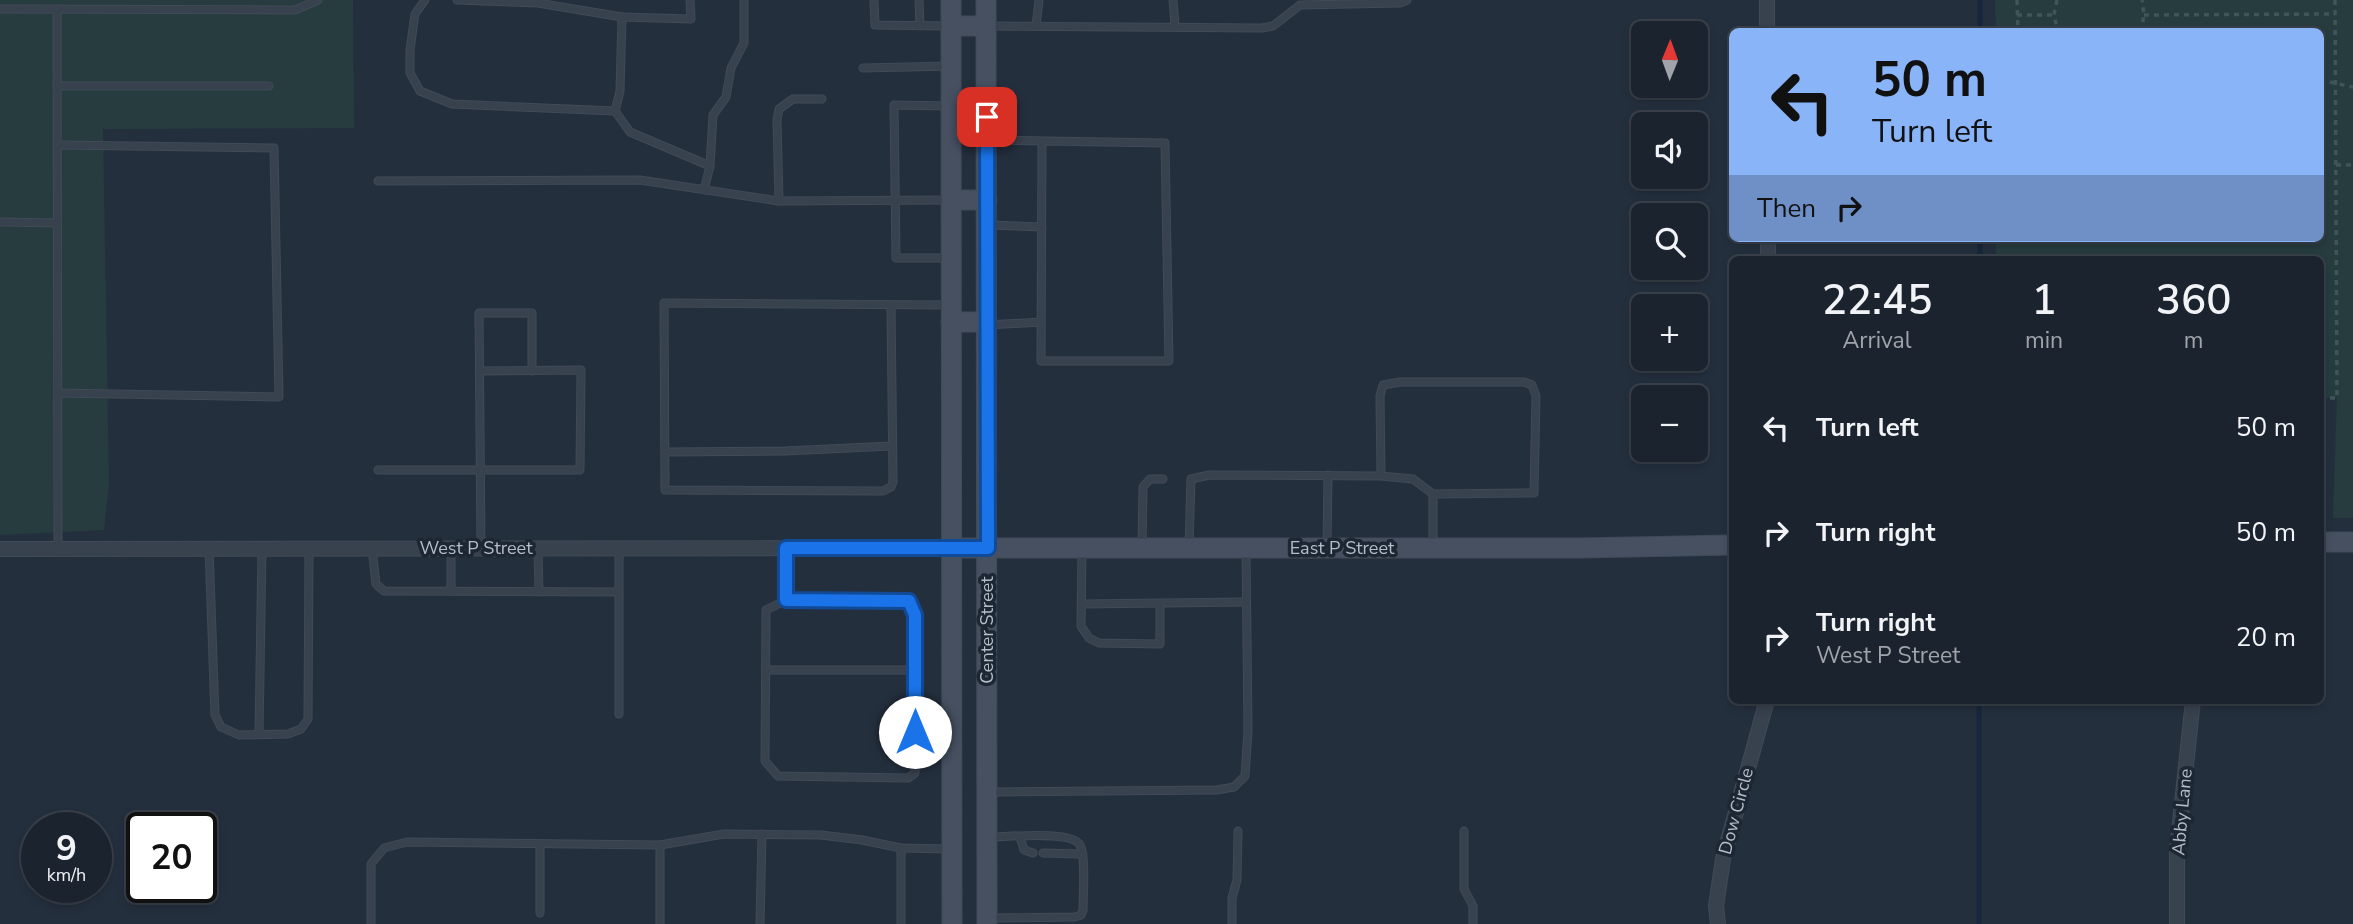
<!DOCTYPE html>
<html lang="en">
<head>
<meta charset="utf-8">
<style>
  :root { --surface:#1b232e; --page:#242b36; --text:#f1f3f6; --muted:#a0a4aa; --line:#39404a }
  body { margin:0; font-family:"Nunito Sans",sans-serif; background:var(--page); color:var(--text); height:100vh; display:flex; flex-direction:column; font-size:26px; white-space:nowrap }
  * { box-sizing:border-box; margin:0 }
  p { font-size:23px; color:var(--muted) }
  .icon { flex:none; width:38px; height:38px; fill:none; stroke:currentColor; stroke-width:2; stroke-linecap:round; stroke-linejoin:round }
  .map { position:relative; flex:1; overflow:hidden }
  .details { position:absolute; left:1729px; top:256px; width:595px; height:448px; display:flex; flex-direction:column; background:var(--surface); border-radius:10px; box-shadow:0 4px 10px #0003,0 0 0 2px var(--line) }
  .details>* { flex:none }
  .guide { position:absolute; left:1729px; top:28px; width:595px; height:214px; border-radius:10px; box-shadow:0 4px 10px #0003,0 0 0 2px var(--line); background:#8ab4f8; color:#111; overflow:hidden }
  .needle { width:46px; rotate:1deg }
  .controls { position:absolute; left:1631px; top:21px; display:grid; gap:14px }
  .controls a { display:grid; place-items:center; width:77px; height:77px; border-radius:10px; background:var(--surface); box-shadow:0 4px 10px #0003,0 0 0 2px var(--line); font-size:35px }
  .speed { position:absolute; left:21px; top:812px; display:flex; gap:14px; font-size:35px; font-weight:700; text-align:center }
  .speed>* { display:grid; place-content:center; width:91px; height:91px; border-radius:50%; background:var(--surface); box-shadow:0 4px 10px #0003,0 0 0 2px var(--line); line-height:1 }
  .speed small { font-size:18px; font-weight:400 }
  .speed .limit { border:4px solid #111; border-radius:10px; background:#fff; color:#111 }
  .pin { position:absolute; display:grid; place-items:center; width:60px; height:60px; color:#fff; margin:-30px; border-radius:14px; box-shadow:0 4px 10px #0006 }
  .me { position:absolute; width:77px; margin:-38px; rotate:0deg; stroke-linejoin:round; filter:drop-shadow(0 0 5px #0008) }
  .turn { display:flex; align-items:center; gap:24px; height:147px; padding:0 28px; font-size:32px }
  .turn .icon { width:91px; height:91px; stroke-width:2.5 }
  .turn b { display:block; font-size:49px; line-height:60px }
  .then { display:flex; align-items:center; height:66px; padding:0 28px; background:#0003; gap:14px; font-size:26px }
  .eta { display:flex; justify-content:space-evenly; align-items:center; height:119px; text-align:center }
  .eta b { font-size:42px; font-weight:600; line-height:49px }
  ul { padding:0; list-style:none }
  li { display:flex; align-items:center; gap:21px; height:105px; padding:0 28px }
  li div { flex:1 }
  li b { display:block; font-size:26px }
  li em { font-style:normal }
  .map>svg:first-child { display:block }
</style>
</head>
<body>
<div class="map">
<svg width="2353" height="924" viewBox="0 0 2353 924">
  <rect width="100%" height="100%" fill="#242f3e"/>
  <!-- green -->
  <g fill="#263c3f">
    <path d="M0,0H353L354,128L103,129L109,485L104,530L0,535Z"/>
    <path d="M1995,0H2353V518H2333L2337,398H2321L2320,259H1996V238H2320V32L1996,31Z"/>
  </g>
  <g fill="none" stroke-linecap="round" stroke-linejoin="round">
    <!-- stream -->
    <g stroke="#17263c" stroke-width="5">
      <path d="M1980,0V32"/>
      <path d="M1980,238V259"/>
      <path d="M1979,700V924"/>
    </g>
    <!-- lane casing -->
    <g stroke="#414a57" stroke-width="9">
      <g id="lane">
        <path d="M425,0L415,14L410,50V73L420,91L452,104L615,111"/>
        <path d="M457,0L538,3L622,17L620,91L615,111"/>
        <path d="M874,0L875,25L950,26"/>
        <path d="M919,0L920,26"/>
        <path d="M1173,0L1175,27"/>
        <path d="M0,9L295,10L318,0"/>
        <path d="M57,9L58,549"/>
        <path d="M622,17L691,19L690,0"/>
        <path d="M987,26L1262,28L1273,26L1300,5L1400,3L1407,0"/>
        <path d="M1036,26L1039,0"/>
        <path d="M863,68L950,66"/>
        <path d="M57,86H269"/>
        <path d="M950,106L894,105L896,258H951"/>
        <path d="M615,111L630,132L710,166"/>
        <path d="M987,140L1165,143L1169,361H1041L1042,141"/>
        <path d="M58,145L274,148L279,397L58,393"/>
        <path d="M378,181L640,180L779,201L950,200"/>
        <path d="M704,190L710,166L713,115L726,97L731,68L744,43V0"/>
        <path d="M779,201L777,120L779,109L793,99H822"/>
        <path d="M0,222L58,223"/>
        <path d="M988,225L1042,227"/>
        <path d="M891,305L893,482L891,487L883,491L665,490L664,303L950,305"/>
        <path d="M987,325L1041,322"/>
        <path d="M666,452L785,451L891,446"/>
        <path d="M378,470H580L581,370L480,371"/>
        <path d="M1433,494V545"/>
        <path d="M1327,545L1328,475"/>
        <path d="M1142,546L1143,487L1150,479H1163"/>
        <path d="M1189,547L1191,479L1209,475L1381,476L1380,396L1383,385L1400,382H1524L1532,385L1536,396L1534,493L1433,494L1413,479L1381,476"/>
        <path d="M209,548L215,715L221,727L239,735L288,734L301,729L308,719L309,548"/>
        <path d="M372,548L376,584L384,591L619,592"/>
        <path d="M481,548L479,313H532V371"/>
        <path d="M538,548L539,592"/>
        <path d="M619,548V714"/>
        <path d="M1082,549L1081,626L1089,638L1099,643L1160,644V603"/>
        <path d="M451,591V548"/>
        <path d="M786,600L766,610L765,761L778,776L908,778L915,773V615L909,601L786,600L787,548"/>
        <path d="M1082,604L1246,602"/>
        <path d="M766,670H915"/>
        <path d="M915,711H950"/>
        <path d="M259,734L262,549"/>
        <path d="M988,792L1217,790L1234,787L1245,776L1248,731L1246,549"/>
        <path d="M1464,831V889L1473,906V924"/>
        <path d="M1020,837L1024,850L1033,853"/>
        <path d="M540,844V913"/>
        <path d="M901,848V924"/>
        <path d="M1043,853L1083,854"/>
        <path d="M988,918L1075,917L1081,915L1083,910C1083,897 1086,855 1080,845C1072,830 1007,837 990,837"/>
        <path d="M371,924V864L384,848L407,842L660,845L724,834L821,835L862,840L901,848L951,849"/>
        <path d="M660,924V845"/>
        <path d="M760,924L762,834"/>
        <path d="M1232,924V898L1237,880L1238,831"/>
      </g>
    </g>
    <!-- street casing -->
    <g stroke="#414a57" stroke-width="16">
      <g id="street">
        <path d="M1767,0V32"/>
        <path d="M1768,238V259"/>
        <path d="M0,549L951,548"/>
        <path d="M1718,924L1716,906L1723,859L1767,700"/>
        <path d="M2177,924V850L2193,700"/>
      </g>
    </g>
    <!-- secondary casing -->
    <g stroke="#414a57" stroke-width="21">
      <g id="secondary">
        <path d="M951,0L952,924"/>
        <path d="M986,0L987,924"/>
        <path d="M951,26H986"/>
        <path d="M951,200H987"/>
        <path d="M951,322H987"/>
        <path d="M2320,542H2353"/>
        <path d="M951,548H1582L1732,545"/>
      </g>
    </g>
    <!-- path -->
    <g stroke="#3f5557" stroke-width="3.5" stroke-dasharray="5 5" stroke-linecap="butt">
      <path d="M2017,0L2018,32"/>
      <path d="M2057,0L2054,15L2058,32"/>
      <path d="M2017,15H2054"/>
      <path d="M2144,15L2335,14"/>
      <path d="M2141,32L2144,15L2142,0"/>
      <path d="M2320,80L2353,87"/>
      <path d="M2336,165H2353"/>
      <path d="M2320,398H2337L2335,0"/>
    </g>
    <!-- lane -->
    <use href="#lane" stroke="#38414e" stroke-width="7"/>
    <!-- street -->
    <use href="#street" stroke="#38414e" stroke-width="14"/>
    <!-- secondary -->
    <use href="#secondary" stroke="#465061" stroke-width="19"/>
  </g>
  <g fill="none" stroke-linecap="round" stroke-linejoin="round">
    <!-- route casing -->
    <g stroke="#114b97" stroke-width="18">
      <path id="route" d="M915,732V615L909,601L786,600V548H988L987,117"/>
    </g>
    <!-- route -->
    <use href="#route" stroke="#1a73e8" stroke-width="12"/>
  </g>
  <g text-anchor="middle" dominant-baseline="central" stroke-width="7" stroke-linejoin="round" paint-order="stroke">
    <!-- street labels -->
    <g font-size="18" fill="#b4bcc9" stroke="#1d2633">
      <text x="476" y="548">West P Street</text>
      <text x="1342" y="548">East P Street</text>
      <text transform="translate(987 630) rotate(-90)">Center Street</text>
      <text transform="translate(1736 811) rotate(-75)">Dow Circle</text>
      <text transform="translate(2182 812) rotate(-85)">Abby Lane</text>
    </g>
  </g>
</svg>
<div class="controls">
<a><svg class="needle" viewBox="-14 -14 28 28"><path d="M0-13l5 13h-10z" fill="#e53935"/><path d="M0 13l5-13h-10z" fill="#a0a4aa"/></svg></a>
<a><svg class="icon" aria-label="sound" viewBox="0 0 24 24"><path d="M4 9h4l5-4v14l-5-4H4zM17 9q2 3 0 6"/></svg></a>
<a><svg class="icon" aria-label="search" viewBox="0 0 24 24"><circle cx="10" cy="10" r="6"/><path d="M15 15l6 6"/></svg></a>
<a>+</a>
<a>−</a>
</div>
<div class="speed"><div>9<small>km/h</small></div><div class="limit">20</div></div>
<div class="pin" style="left:987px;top:117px;background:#d93025"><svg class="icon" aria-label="arrive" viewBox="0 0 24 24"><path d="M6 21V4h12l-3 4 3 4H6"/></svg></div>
<svg class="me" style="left:915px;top:732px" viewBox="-20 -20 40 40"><circle r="19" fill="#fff"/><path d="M0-13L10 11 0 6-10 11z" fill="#1a73e8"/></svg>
<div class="guide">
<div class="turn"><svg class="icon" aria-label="left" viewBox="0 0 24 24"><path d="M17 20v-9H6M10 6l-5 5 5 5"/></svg><div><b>50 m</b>Turn left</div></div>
<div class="then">Then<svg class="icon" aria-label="right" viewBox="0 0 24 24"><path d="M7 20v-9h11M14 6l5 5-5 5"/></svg></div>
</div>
<section class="details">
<div class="eta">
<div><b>22:45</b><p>Arrival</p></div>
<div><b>1</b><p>min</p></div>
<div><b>360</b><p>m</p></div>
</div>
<ul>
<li><svg class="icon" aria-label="left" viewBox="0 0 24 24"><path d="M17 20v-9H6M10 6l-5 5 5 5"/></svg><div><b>Turn left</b></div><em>50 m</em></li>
<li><svg class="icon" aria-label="right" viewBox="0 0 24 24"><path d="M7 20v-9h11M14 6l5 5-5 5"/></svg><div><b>Turn right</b></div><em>50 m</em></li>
<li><svg class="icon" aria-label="right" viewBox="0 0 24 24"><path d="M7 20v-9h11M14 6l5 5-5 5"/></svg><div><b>Turn right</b><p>West P Street</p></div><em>20 m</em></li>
</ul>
</section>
</div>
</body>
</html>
